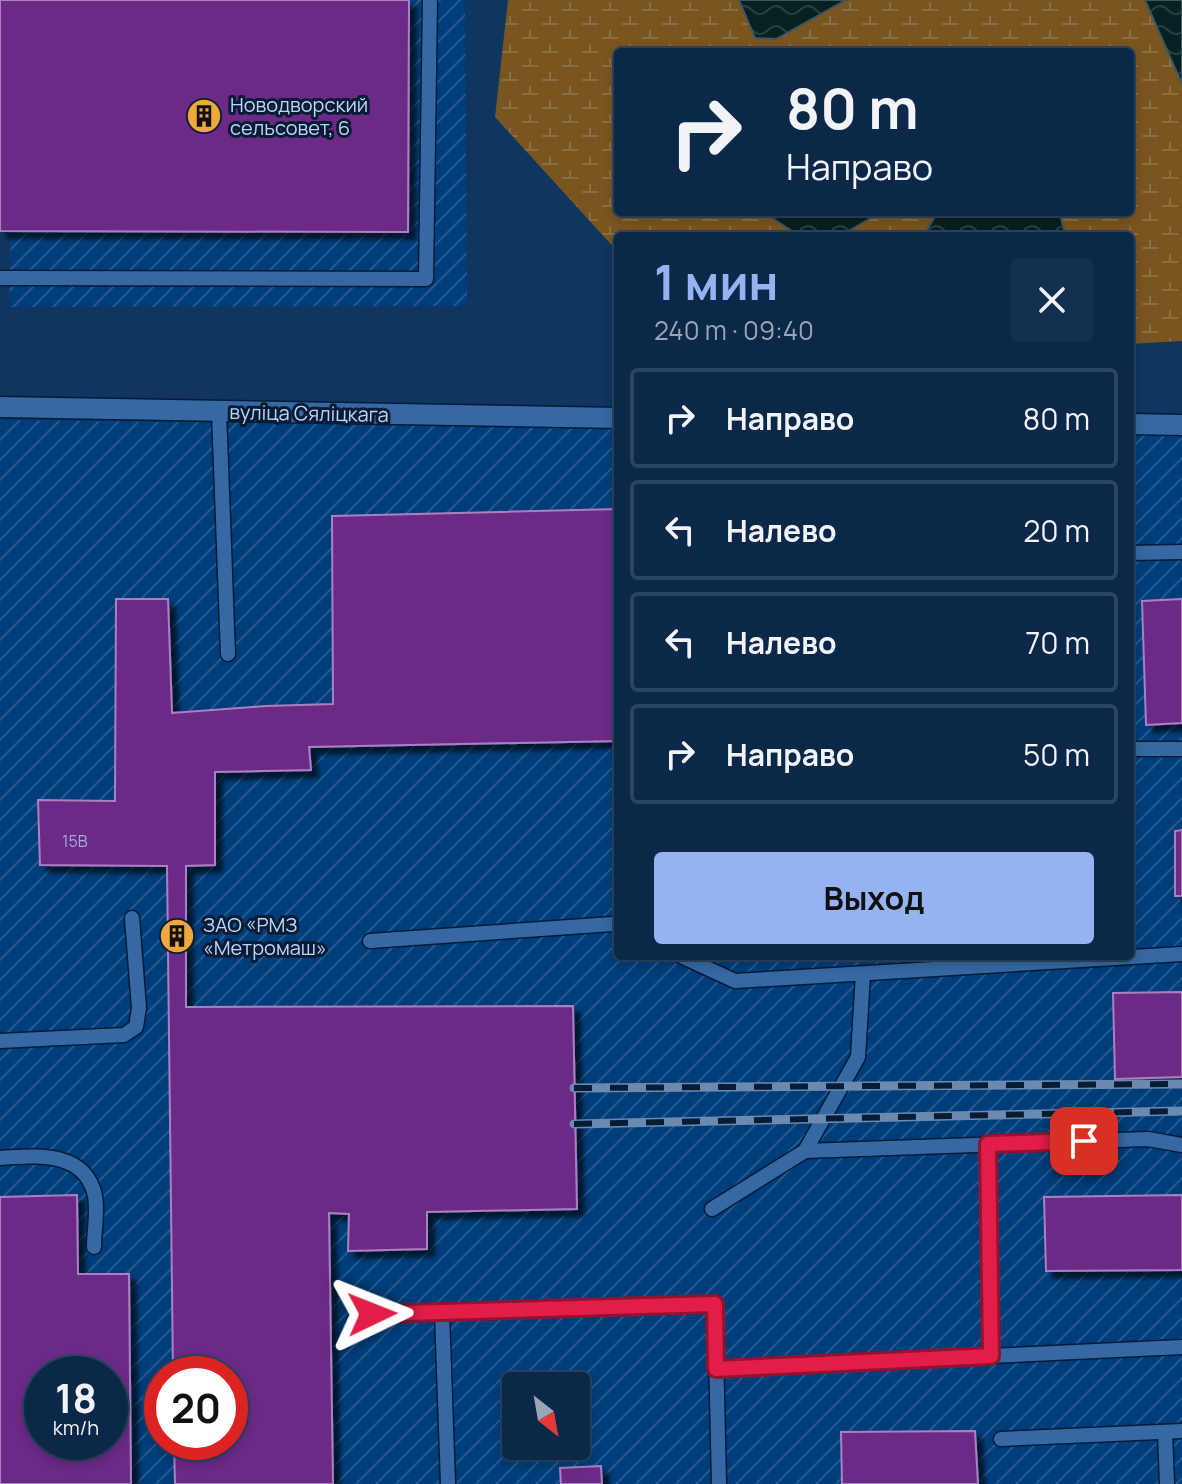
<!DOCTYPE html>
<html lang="ru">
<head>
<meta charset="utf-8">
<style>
  :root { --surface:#0b2848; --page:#14304f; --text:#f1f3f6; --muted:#9aa6b4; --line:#2b4460; --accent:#95b2f1 }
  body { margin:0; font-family:Manrope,sans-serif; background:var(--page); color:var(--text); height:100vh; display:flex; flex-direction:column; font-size:30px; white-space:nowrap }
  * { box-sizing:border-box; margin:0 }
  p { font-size:26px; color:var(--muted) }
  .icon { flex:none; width:44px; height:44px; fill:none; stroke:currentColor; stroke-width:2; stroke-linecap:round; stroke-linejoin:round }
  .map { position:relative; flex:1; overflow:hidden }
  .drawer { position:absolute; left:614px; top:232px; width:520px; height:728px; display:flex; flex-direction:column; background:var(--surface); border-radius:8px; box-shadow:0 4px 12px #0003,0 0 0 2px var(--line) }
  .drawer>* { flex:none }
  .hud { position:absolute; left:614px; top:48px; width:520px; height:168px; border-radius:8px; box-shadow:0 4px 12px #0003,0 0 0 2px var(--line); background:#0b2848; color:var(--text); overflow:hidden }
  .needle { width:52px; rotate:149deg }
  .fabs { position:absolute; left:502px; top:1372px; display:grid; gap:16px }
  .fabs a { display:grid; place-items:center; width:88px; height:88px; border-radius:8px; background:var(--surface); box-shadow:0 4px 12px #0003,0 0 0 2px var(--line); font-size:40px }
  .speed { position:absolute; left:24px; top:1356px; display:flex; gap:16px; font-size:40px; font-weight:700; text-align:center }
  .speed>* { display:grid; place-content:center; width:104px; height:104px; border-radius:50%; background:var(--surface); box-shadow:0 4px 12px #0003,0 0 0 2px var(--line); line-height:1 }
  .speed small { font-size:20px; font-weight:400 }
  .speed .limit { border:12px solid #d22; background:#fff; color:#111 }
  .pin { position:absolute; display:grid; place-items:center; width:68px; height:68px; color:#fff; margin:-34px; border-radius:16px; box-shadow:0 4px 12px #0006 }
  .me { position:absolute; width:88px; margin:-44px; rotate:88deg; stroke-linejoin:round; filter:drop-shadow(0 0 6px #0008) }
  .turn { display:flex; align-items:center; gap:28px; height:168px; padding:0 40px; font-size:36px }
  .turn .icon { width:104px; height:104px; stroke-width:2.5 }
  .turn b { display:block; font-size:56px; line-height:68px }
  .round { display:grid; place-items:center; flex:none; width:84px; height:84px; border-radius:8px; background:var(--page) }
  .summary { display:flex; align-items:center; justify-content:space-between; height:136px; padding:0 40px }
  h1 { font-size:48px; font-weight:700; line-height:60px; color:var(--accent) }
  .action { display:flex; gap:16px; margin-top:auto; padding:16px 40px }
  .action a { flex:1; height:92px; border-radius:8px; background:var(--accent); color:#111; font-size:32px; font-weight:700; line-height:92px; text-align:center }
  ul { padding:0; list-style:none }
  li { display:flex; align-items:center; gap:24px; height:100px; margin:0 16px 12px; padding:0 24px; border:4px solid var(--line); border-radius:8px }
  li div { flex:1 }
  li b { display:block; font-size:30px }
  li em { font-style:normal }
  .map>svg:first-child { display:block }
</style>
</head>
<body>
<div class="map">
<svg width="1182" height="1484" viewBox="0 0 1182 1484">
  <defs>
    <pattern id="industrial-furrows" width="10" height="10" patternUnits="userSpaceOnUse" patternTransform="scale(2)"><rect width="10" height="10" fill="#003e7b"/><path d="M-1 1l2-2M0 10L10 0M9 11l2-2" fill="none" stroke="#23598e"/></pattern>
    <pattern id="wetland-marsh" width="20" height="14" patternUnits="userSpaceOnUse" patternTransform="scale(2)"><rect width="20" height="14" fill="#795520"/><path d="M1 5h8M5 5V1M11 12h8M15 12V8" fill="none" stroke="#8a6d41"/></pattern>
    <pattern id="water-waves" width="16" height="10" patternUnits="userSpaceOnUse" patternTransform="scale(2)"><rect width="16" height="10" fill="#072020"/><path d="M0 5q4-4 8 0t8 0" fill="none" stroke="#294041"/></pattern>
    <filter id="shadow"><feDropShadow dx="7" dy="7" stdDeviation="2" flood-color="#0009"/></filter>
  </defs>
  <rect width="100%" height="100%" fill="#0f3560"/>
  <!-- industrial -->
  <g fill="url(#industrial-furrows)" fill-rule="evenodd">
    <path d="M0,0H465L467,306L9,307L11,232L0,231Z"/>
    <path d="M0,420L618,427V956H1130V433L1182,434V1484H0ZM42,1374H110V1442H42ZM162,1374H230V1442H162ZM516,1386H576V1446H516Z"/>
  </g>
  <!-- wetland -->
  <path fill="url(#wetland-marsh)" fill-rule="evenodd" d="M508,0H1182V341L1130,344V236H618V252L495,117ZM618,52H1130V212H618Z"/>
  <!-- water -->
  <g fill="url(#water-waves)" stroke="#3d5660" stroke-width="2">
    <path d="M739,0H846L776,39L755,38Z"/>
    <path d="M1145,0H1182V84Z"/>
    <path d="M763,212H881L840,236L792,231Z"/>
    <path d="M938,212H1059L1066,236H923Z"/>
  </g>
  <!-- building -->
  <g fill="#6a2b85" stroke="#ac7fc3" stroke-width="2" fill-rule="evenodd" filter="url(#shadow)">
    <path d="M0,0H409L408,232L0,231Z"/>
    <path d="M618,509V741L309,747L311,770L215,772V865L186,866V1007L573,1006L577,1209L427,1212V1249L348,1251L349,1214L329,1213L333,1484H175L174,1442H230V1374H173L167,866L40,865L38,800L115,801L116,599H168L172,713L266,706L333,704L332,516Z"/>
    <path d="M1182,599V723L1146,725L1142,601Z"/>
    <path d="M1182,830V896H1175V831Z"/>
    <path d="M1182,992V1077L1115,1079L1113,993Z"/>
    <path d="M77,1195L78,1274H129L131,1484H0V1197ZM42,1374H110V1442H42Z"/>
    <path d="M1182,1195V1270L1046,1271L1044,1197Z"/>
    <path d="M975,1431L978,1484H842L841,1432Z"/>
    <path d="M601,1466L602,1484H561L560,1468Z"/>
  </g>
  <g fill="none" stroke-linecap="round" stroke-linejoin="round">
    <!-- lane casing -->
    <g stroke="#031c3a" stroke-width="17">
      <g id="lane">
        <path d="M0,278L426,279L430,0"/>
        <path d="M219,412L228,654"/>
        <path d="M1130,553L1182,552"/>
        <path d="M1130,749H1182"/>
        <path d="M370,941L613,924L618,927"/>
        <path d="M681,956L735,981L1182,954"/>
        <path d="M0,1041L124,1035L136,1027L139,1008L132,918"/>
        <path d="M988,1144L991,1356"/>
        <path d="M805,1151L1148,1139L1182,1145"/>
        <path d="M0,1158C36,1156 85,1150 95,1196C98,1211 94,1231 94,1247"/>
        <path d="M712,1209L805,1151L858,1057L863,974"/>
        <path d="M442,1312L448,1484"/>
        <path d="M372,1314L715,1304L719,1484"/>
        <path d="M716,1369L1182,1347"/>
        <path d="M1165,1432L1167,1484"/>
        <path d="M1001,1439L1182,1431"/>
      </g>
    </g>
    <!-- street casing -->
    <g stroke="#031c3a" stroke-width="23">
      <g id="street">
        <path d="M0,407L618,418"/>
        <path d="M1130,424L1182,425"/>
      </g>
    </g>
    <!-- lane -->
    <use href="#lane" stroke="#3668a3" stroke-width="14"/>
    <!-- street -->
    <use href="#street" stroke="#3668a3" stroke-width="20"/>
    <!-- rail casing -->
    <g stroke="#6a8ab0" stroke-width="9">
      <g id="rail">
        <path d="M574,1088L1182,1084"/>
        <path d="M574,1124L1182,1111"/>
      </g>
    </g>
    <!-- rail -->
    <use href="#rail" stroke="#081d35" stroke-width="6" stroke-dasharray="18" stroke-linecap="butt"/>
  </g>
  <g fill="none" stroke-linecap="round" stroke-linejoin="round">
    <!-- route casing -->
    <g stroke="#92132f" stroke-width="20">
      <path id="route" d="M372,1314L715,1304L716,1369L991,1356L988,1144L1084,1141"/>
    </g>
    <!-- route -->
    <use href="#route" stroke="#e11d48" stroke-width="14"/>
  </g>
  <!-- icons -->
  <defs>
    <g id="building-disc" transform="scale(1.8)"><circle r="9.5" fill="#eea83c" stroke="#081d35"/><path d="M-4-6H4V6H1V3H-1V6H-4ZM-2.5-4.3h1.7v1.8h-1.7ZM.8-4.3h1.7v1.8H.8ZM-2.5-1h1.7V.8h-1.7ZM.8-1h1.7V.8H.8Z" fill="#111"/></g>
  </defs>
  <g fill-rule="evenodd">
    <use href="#building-disc" x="204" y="116"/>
    <use href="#building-disc" x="177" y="936"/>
  </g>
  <g text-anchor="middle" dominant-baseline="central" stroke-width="6" stroke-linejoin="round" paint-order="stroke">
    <!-- number labels -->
    <g font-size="16" fill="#a7aada">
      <text x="75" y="841">15В</text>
    </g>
    <!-- poi labels -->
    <g font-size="20" fill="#bbd5f7" stroke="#081d35" text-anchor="start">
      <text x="230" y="104">Новодворский<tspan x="230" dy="23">сельсовет, 6</tspan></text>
      <text x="203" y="924">ЗАО «РМЗ<tspan x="203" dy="23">«Метромаш»</tspan></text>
    </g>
    <!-- street labels -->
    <g font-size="20" fill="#bbd5f7" stroke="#081d35">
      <text transform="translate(309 413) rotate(1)">вуліца Сяліцкага</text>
    </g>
  </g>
</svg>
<div class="fabs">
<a><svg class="needle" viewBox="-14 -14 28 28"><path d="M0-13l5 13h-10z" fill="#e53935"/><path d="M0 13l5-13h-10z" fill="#9aa6b4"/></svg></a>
</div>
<div class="speed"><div>18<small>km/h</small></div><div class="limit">20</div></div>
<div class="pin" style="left:1084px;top:1141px;background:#d93025"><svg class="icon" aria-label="arrive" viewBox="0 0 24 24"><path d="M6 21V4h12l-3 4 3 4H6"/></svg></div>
<svg class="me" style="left:372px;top:1314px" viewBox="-20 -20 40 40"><path d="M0-17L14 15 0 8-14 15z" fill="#e11d48" stroke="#fff" stroke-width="4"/></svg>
<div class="hud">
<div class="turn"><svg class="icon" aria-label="right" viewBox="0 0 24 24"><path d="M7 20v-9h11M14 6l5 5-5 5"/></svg><div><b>80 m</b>Направо</div></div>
</div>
<section class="drawer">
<div class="summary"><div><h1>1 мин</h1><p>240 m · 09:40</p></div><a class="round"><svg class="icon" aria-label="close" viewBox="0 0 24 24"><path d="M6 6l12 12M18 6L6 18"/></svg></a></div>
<ul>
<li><svg class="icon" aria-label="right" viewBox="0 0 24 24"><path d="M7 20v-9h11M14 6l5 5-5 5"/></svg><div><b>Направо</b></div><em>80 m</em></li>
<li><svg class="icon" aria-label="left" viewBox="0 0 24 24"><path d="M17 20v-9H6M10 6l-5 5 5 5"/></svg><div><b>Налево</b></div><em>20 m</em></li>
<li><svg class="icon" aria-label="left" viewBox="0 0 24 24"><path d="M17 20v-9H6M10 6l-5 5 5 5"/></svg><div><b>Налево</b></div><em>70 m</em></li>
<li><svg class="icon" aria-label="right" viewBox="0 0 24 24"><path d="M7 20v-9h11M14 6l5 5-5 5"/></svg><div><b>Направо</b></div><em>50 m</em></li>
</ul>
<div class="action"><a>Выход</a></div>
</section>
</div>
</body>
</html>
